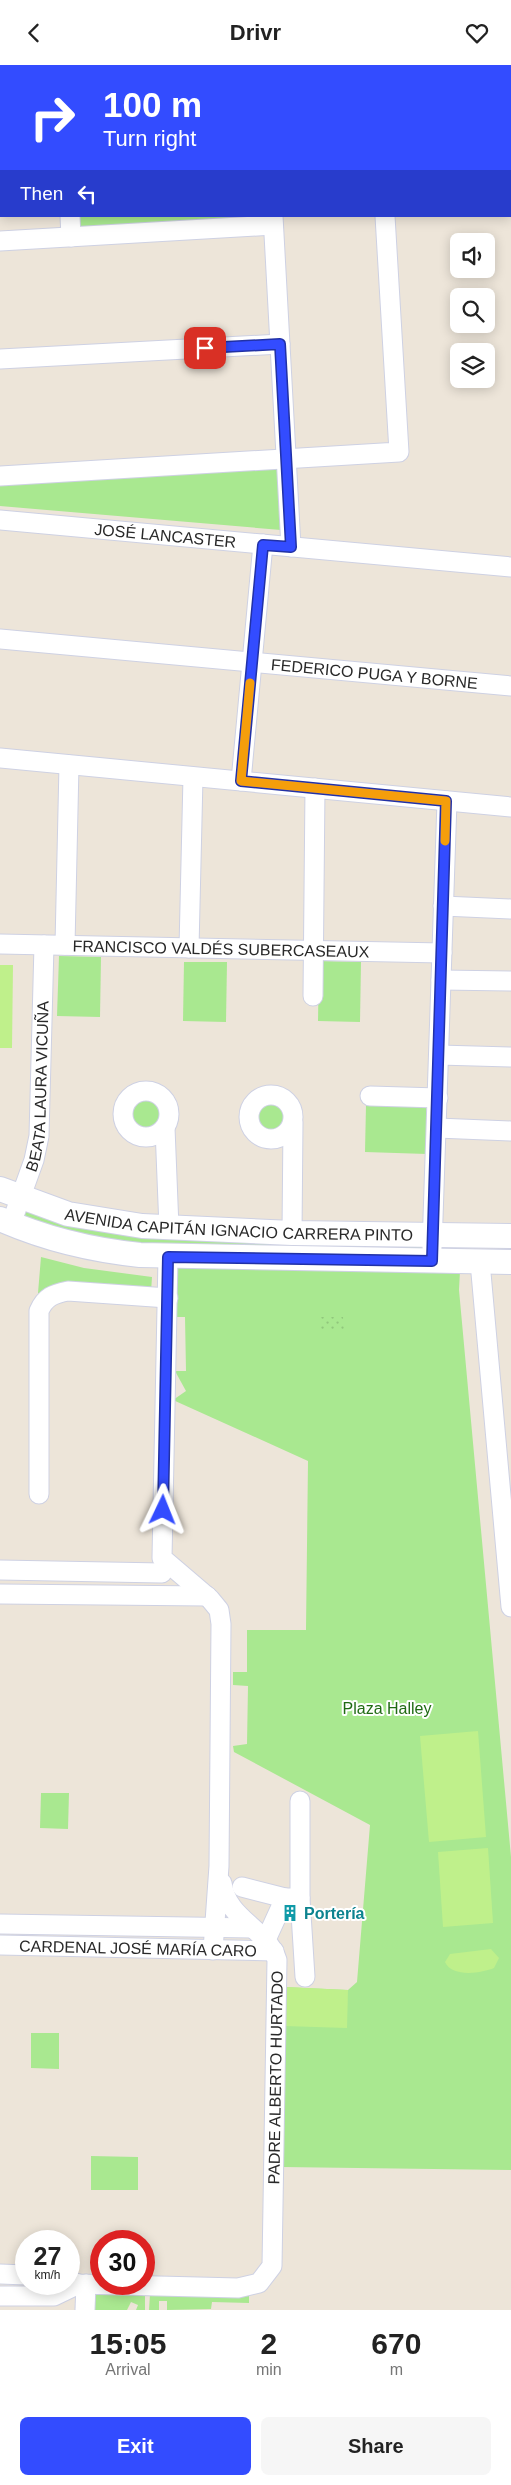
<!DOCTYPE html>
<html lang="en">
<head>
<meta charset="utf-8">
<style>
  :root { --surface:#fff; --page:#f6f6f6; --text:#222; --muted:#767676; --accent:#334cff }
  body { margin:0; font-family:Helvetica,sans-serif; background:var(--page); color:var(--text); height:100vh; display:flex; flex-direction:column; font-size:19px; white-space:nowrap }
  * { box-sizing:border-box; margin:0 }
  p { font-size:16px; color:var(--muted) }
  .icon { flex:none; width:28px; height:28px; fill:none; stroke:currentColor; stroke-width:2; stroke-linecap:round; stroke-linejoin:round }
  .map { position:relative; height:2245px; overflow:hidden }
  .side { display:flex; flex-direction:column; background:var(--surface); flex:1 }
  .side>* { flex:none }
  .banner { position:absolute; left:0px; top:0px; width:511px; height:152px; box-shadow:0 2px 12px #0003; background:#334cff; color:#fff; overflow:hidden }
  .buttons { position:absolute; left:450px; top:168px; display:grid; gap:10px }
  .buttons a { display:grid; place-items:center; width:45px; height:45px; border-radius:8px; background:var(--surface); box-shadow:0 2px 12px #0003; font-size:25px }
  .speed { position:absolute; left:15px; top:2165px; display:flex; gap:10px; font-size:25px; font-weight:700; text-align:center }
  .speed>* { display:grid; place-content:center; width:65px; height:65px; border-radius:50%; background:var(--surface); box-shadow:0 2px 12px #0003; line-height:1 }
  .speed small { font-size:12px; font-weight:400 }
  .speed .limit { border:8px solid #d22; background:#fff; color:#111 }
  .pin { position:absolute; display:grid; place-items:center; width:42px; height:42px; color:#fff; margin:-21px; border-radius:10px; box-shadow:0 2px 8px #0006 }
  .me { position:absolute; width:55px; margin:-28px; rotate:2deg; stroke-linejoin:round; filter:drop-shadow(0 0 4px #0008) }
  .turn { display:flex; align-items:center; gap:18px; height:105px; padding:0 20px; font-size:22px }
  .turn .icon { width:65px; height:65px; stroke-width:2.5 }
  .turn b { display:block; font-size:35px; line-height:42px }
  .then { display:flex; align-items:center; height:48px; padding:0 20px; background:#0003; gap:10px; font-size:19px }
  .eta { display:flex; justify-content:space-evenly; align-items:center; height:85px; text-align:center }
  .eta b { font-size:30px; font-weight:800; line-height:35px }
  .action { display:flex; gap:10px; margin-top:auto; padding:10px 20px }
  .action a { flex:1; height:58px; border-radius:8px; background:var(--accent); color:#fff; font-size:20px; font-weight:800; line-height:58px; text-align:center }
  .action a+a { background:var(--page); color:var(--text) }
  header { display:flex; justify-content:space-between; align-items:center; height:65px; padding:0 20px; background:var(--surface); font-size:22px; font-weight:800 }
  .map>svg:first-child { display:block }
</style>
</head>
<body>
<header><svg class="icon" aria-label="back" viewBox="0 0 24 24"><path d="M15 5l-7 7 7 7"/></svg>Drivr<svg class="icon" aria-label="heart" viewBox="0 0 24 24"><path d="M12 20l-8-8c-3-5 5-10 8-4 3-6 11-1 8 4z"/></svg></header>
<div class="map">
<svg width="511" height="2245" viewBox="0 0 511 2245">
  <defs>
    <pattern id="garden-dots" width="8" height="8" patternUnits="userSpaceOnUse" patternTransform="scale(1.25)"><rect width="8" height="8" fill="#a9e890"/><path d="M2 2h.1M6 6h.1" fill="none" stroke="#91c77c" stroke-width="1.8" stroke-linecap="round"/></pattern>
  </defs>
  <rect width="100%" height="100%" fill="#ede5d9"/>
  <!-- grass -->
  <g fill="#a9e890">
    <path d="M75,151H267L76,169Z"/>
    <path d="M277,404L281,465L0,441V420Z"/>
    <path d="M59,891L101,892L100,952L57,951Z"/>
    <path d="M319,896L361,897L360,957L318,956Z"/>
    <path d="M184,897H227L226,957L183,956Z"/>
    <circle cx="146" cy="1050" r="17"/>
    <circle cx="271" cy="1052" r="17"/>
    <path d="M366,1040L426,1041L427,1089L365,1087Z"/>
    <path d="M24,1145L421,1181L420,1187L126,1181L20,1155Z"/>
    <path d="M41,1192L84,1203L152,1212L151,1227L38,1228Z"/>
    <path d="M178,1201L460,1206L459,1225L511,1792V2105L282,2102L285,1922L348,1925L357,1917L370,1760L234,1687L233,1681L247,1679L248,1621L233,1620V1607H247V1565H306L308,1396L173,1335L186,1326L175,1306H186L185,1252H174V1218Z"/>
    <path d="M41,1728H69L68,1764L40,1763Z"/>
    <path d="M31,1968H59V2004L31,2003Z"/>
    <path d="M91,2091L138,2092V2125H91Z"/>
    <path d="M93,2228L145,2229V2245H136L138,2240L131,2237L127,2245H92Z"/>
    <path d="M150,2229L249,2231V2238L212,2237L211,2244L167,2245V2236H159V2245H149Z"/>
  </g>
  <!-- garden -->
  <path fill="url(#garden-dots)" d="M320,1252H343L344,1265H319Z"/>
  <!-- pitch -->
  <g fill="#bff08b">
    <path d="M0,900H13L12,983H0Z"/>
    <path d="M478,1666L486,1772L429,1777L420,1671Z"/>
    <path d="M488,1783L493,1858L443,1862L438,1787Z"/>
    <path d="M491,1884L499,1893L494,1903C482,1908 452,1913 445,1897L450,1889Z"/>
    <path d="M285,1922L348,1925L347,1963L284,1961Z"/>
  </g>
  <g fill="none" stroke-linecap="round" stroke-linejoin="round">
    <!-- minor casing -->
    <g stroke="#ced1e3" stroke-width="21">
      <g id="minor">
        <path d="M62,0V1"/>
        <path d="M376,0V1"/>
        <path d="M70,151L71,172"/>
        <path d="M273,151L291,482"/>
        <path d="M0,176L273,160"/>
        <path d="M0,294L280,279"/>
        <path d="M0,411L399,387L385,151"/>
        <path id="s1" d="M0,455L511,502"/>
        <path id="s2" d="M0,574L511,621"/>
        <path d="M0,693L511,742"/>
        <path d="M241,716L263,479"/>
        <path d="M443,841L511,844"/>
        <path id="s3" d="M0,879L442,888"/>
        <path d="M65,880L69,700"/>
        <path d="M189,883L193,712"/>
        <path d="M441,915L511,916"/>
        <path d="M313,931L315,723"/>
        <path d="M439,990L511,992"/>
        <circle cx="146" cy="1049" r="23"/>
        <circle cx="271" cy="1052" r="22"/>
        <path d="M370,1031L438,1033"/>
        <path d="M165,1063L169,1163"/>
        <path d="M437,1063L511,1066"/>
        <path id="s4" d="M11,1159L34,1095L39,1071L44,880"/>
        <path d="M292,1168L293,1057"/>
        <path d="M432,1183L447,736"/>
        <path d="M168,1192L162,1493L210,1534L219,1545L221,1559L219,1801L213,1885"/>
        <path d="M480,1197L511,1542"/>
        <path d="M39,1429V1246C45,1232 53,1229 68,1226L168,1233"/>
        <path d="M0,1505L162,1508"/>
        <path d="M0,1529L207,1531"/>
        <path d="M242,1822L285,1833"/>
        <path d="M300,1833L305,1912"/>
        <path d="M0,1859L252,1863"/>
        <path d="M265,1877L285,1833H300V1736"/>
        <path id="s5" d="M0,1880L274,1886"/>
        <path d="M0,2209L26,2210"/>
        <path id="s6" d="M69,2216L79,2219L238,2223L259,2218L272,2201L277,1895C267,1863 227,1855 222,1818"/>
        <path d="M0,2231H54L79,2219"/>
        <path d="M85,2245L86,2219"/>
      </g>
    </g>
    <!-- tertiary casing -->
    <g stroke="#ced1e3" stroke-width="26">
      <g id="tertiary">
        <path id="s7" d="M0,1124L68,1149L142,1161L292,1168L511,1171"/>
        <path d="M0,1154C45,1174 91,1185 140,1190L511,1197"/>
      </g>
    </g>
    <!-- minor -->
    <use href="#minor" stroke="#fff" stroke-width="19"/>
    <!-- tertiary -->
    <use href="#tertiary" stroke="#fff" stroke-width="24"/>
  </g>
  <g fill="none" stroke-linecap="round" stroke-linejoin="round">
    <!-- route casing -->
    <g stroke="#2131a6" stroke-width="12">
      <path id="route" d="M163,1445L168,1192L432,1196L446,736L241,716L263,480L291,482L280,279L205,283"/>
    </g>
    <!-- route -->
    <use href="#route" stroke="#334cff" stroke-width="9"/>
    <!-- slow -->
    <path stroke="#f59e0b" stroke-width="9" d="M250,618L241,716L446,736L445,776"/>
  </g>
  <!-- icons -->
  <defs>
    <g id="building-bare" transform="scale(1.35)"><path d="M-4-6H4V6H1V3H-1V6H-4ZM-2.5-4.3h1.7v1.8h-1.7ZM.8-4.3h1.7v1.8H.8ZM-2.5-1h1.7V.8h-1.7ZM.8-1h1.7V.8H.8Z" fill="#0f9aa8" stroke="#fff" stroke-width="2.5" paint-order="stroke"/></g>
  </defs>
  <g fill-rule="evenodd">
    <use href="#building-bare" x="290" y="1848"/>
  </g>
  <g text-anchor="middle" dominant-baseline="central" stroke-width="4" stroke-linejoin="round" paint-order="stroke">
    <!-- street labels -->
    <g font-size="16" fill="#292929" stroke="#fff">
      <text stroke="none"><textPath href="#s1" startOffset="166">JOSÉ LANCASTER</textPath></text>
      <text stroke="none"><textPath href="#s2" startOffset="376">FEDERICO PUGA Y BORNE</textPath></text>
      <text stroke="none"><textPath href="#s3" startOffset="221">FRANCISCO VALDÉS SUBERCASEAUX</textPath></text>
      <text stroke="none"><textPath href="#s4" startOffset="142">BEATA LAURA VICUÑA</textPath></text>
      <text stroke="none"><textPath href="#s7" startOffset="244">AVENIDA CAPITÁN IGNACIO CARRERA PINTO</textPath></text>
      <text stroke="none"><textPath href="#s5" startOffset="138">CARDENAL JOSÉ MARÍA CARO</textPath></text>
      <text stroke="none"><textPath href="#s6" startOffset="401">PADRE ALBERTO HURTADO</textPath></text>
    </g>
    <!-- park labels -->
    <g font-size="16" fill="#206b14" stroke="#fff">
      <text x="387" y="1643">Plaza Halley</text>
    </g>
    <!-- culture labels -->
    <g font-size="16" font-weight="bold" fill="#0d838f" stroke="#fff" text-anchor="start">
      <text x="304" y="1848">Portería</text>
    </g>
  </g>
</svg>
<div class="buttons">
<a><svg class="icon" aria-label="sound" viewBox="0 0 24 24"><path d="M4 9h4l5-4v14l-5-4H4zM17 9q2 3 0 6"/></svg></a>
<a><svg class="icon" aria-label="search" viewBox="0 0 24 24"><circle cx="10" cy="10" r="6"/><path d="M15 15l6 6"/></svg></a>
<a><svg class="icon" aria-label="layers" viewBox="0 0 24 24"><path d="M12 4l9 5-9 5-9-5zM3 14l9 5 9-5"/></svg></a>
</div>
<div class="speed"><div>27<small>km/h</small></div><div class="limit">30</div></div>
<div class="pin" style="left:205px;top:283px;background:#d93025"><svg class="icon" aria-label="arrive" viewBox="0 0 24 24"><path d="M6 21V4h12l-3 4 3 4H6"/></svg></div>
<svg class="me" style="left:163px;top:1445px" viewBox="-20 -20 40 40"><path d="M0-17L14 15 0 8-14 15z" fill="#334cff" stroke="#fff" stroke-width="4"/></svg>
<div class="banner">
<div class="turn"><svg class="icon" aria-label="right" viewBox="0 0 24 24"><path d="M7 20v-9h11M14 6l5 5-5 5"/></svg><div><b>100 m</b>Turn right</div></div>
<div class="then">Then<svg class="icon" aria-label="left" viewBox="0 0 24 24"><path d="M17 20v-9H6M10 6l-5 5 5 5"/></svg></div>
</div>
</div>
<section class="side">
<div class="eta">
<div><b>15:05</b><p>Arrival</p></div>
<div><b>2</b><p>min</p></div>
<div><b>670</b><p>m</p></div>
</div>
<div class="action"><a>Exit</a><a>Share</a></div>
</section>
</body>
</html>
